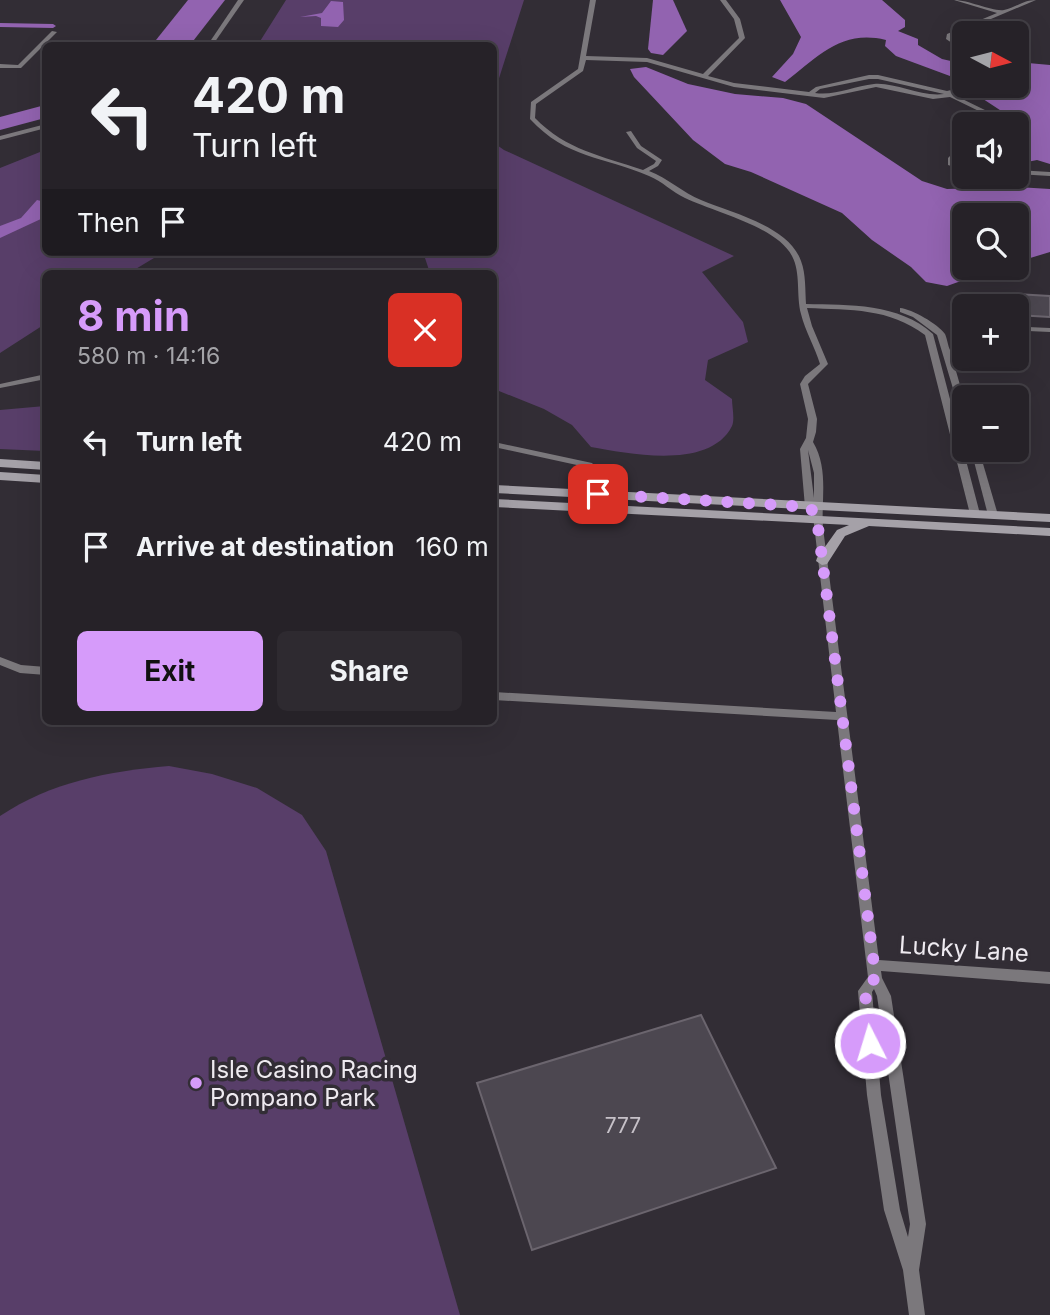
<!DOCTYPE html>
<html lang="en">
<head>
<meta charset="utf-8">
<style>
  :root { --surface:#262228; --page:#2e2a30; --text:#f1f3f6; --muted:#a4a4a8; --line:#423f45; --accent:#d69bfa }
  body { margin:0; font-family:Inter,sans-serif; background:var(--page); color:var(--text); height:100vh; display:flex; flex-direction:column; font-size:26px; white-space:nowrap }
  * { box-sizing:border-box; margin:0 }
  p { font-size:23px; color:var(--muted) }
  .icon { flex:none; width:38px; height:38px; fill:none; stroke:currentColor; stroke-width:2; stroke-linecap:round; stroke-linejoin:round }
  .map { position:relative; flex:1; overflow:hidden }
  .drawer { position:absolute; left:42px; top:270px; width:455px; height:455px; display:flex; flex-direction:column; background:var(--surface); border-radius:10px; box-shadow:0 7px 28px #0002,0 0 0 2px var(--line) }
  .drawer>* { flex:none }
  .banner { position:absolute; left:42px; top:42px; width:455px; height:214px; border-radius:10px; box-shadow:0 7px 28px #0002,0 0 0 2px var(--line); background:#262228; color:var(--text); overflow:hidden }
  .needle { width:46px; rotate:97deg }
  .buttons { position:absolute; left:952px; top:21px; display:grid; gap:14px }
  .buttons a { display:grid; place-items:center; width:77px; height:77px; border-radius:10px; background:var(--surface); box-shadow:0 7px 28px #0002,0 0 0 2px var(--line); font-size:35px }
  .pin { position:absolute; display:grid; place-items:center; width:60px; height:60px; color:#fff; margin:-30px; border-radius:14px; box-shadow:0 4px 10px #0006 }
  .me { position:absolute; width:77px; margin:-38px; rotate:355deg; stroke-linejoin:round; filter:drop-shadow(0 0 5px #0008) }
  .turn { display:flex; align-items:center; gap:24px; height:147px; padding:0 35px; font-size:32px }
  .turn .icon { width:91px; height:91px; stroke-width:2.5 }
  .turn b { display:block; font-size:49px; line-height:60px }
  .then { display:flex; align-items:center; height:66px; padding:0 35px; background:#0003; gap:14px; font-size:26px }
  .round { display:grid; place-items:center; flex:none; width:74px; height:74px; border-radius:10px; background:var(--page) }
  .headline { display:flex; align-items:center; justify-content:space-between; height:119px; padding:0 35px }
  h1 { font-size:42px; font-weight:700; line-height:52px; color:var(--accent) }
  .action { display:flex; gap:14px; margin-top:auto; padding:14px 35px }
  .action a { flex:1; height:80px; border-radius:10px; background:var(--accent); color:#111; font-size:28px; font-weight:700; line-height:80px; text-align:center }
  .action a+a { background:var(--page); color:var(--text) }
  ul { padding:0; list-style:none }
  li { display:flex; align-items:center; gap:21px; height:105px; padding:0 35px }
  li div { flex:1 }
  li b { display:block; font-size:26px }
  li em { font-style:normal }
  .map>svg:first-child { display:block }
</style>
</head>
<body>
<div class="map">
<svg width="1050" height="1315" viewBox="0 0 1050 1315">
  <rect width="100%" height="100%" fill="#322d35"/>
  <!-- green -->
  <g fill="#583e69">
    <path d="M286,0H524L494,94V46H257Z"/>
    <path d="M494,143L504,150L734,256L702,272L743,322L748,342L708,360L705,380L732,399C732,407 735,419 732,426C710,470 630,454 591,447L572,425L544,409L494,389V273H430L423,252H494Z"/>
    <path d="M45,150L46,252H164L129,273H46L45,324L0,353V168Z"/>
    <path d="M45,406V451L0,449V410Z"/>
    <path d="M169,766L212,774L257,788L302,815L326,851L460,1315H0V816C51,782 109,771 169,766Z"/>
  </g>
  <!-- water -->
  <g fill="#9263b0">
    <path d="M188,0H225L190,45H152Z"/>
    <path d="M653,0H673L687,31L663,55L651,53L648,49Z"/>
    <path d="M780,0H882L905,20V27L898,31L918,39V45L942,59L964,64V77L958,79L896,56L885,46L886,40C841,29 818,57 785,82L772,77L793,54L801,37Z"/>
    <path d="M331,1L343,2L344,20L338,27L321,26V18L316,16L300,17L322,13Z"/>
    <path d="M1017,62L1050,65V164L1037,160L1017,164V124H1002L1009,116L977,95L997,86H1017Z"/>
    <path d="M646,67L688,84L735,94L783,98L806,104L922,181L947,189L1017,187L1050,189V252L1017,262V215H964V268H997L947,286L926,282L911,267L872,240L842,213L751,172L725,164L693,140L634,77L630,69Z"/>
    <path d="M45,105V118L0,130V117Z"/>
    <path d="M37,200L45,202V214L43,218L0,238V226L21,218Z"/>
  </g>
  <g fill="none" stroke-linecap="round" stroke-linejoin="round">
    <!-- canal -->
    <path fill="#9263b0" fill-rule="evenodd" d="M0,23L53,24L56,26L53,28L0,27Z"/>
  </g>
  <!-- building -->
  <g fill="#4c4750" stroke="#6b656e" stroke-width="2">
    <path d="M997,293L1050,296V317L1017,315V306H1001Z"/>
    <path d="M701,1015L776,1168L532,1250L477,1083Z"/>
  </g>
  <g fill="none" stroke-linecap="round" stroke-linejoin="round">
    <!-- minor -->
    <g fill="#7b787c" fill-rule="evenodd">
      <path d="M238,0H244L212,46H207Z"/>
      <path d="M590,0H596L586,56L647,58L703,74L739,38L734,19L720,0H726L740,19L745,38L708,76L734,83L809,92L816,87L869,75H878L947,91L967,86H975L952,94L989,112L992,117L987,124H981L986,117L985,114L950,97L933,99L876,87L824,98L734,87L647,62L586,60L583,71L536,104L535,118C566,150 602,156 643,170L654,164L656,161L637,148L626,132L631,131L641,146L662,160L658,166L649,171C668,178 683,193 701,200C732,213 789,226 801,261C806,274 805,290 806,304C849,305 899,303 933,334L980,514L975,517L970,514L925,335C889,308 851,310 807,308L812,326L828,364L808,384L817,419L816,432L813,442C829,469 821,499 823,528L879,960L1050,972V984L881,971L882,978L891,996L926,1224L919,1270L925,1315H909L903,1270L884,1210L867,1095L858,991L868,977L837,720L494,700V692L836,712L813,516L805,507L800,449L806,438L808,419L800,384L805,376L820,364C815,347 805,331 801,314C796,295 801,273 792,256C776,226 714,212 685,198C672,192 662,181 649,176C603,156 567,159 530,119L531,102L578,69ZM869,79H878L944,94C920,97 895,82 874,84C854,86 835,96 815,93L820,89ZM808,450L814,473V498ZM874,989L877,996L910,1224L908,1237L900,1210L881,1095L872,992Z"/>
      <path d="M954,0C969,0 993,12 1004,10C1015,8 1023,0 1036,0L951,36V38L964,47V51L946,39L947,34L997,13Z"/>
      <path d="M52,31L57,32L21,68H0V64L18,65Z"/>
      <path d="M46,124V128L0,140V136Z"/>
      <path d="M964,142V147L953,159V163L964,166V170L948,165V158Z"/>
      <path d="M1017,170L1050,172V176L1017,174Z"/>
      <path d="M900,308C912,309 938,324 945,334C947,338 948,346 950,350L964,349V353H956L952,357L964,399V414L960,412L937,335L913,317L900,312Z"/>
      <path d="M1028,327L1050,328V332L1028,331L1017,334V330Z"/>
      <path d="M46,374V379L0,388V384Z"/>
      <path d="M494,442L592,463L602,474L604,494L599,497L594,494C595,483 596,474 586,467L494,447Z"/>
      <path d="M971,450H979L998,515L996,517H990L988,515Z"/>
      <path d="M0,657L21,665L46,667V675L20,673L0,665Z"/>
    </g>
    <!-- secondary -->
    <g fill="#a5a1a8" fill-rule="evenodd">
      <path d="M0,459L46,462V470L0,467Z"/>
      <path d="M0,472L46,475V483L0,480Z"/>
      <path d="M494,485L1050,514V522L494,493Z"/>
      <path d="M494,499L1050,528V536L869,526L845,536L827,564L822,565L816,561L817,558L837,530L849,525L494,507Z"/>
    </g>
  </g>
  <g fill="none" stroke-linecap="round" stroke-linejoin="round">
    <!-- route -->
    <path stroke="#d69bfa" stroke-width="12" stroke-dasharray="0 21.6" d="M598,494L810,507L817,519L874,965L875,978L865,991L870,1043"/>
  </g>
  <!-- markers -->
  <circle fill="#d69bfa" stroke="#322d35" stroke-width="2.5" cx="196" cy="1083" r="7"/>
  <g text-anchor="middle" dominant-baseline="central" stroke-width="7" stroke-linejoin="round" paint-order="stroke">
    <!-- near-number labels -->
    <g font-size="21" fill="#c6c1c8">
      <text x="623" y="1125">777</text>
    </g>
    <!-- near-street labels -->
    <g font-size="24" fill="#eeeaf0" stroke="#322d35">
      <text transform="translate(964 949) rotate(4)">Lucky Lane</text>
    </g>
    <!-- near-poi labels -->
    <g font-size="24" fill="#eeeaf0" stroke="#322d35" text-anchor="start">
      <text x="210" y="1069">Isle Casino Racing<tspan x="210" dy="28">Pompano Park</tspan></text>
    </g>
  </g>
</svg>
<div class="buttons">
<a><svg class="needle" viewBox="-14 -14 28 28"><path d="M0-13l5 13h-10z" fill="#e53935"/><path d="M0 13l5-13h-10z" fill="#a4a4a8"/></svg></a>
<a><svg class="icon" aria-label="sound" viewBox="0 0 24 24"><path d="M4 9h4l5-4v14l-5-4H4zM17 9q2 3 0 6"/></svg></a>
<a><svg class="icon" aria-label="search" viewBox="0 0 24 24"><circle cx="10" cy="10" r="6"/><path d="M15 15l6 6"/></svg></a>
<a>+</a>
<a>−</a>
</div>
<div class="pin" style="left:598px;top:494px;background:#d93025"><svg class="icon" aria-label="arrive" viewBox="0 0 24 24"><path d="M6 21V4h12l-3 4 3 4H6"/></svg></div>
<svg class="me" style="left:870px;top:1043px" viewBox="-20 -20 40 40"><circle r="17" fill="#d69bfa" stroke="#fff" stroke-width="3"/><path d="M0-11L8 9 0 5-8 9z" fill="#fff"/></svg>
<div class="banner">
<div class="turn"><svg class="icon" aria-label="left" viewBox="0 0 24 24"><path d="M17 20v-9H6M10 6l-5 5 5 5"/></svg><div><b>420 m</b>Turn left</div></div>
<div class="then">Then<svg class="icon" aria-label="arrive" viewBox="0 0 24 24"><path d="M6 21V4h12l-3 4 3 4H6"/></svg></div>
</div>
<section class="drawer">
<div class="headline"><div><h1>8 min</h1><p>580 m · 14:16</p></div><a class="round" style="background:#d93025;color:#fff"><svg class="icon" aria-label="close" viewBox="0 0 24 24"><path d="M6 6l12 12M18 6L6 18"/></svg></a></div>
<ul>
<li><svg class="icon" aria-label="left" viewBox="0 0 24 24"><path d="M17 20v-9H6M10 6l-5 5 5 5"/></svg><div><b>Turn left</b></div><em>420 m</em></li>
<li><svg class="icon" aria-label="arrive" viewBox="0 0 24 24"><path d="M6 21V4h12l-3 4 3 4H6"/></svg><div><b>Arrive at destination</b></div><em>160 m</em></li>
</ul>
<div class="action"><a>Exit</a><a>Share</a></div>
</section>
</div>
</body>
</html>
